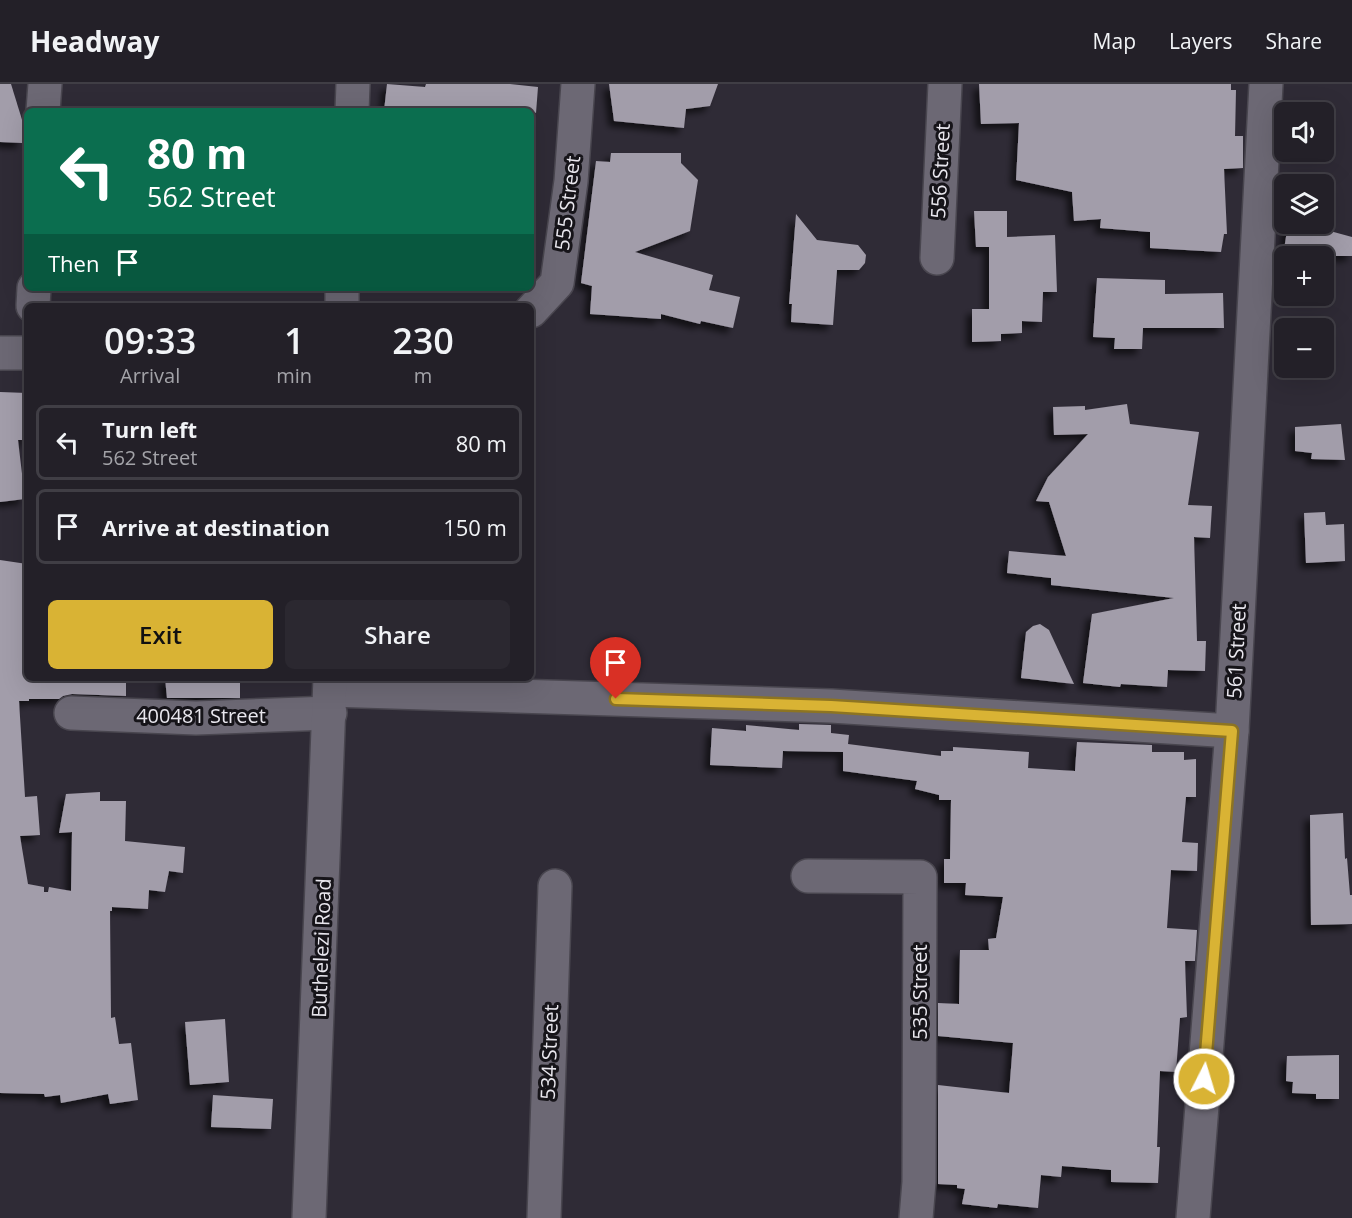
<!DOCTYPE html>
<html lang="en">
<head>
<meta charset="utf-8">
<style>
  :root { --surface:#232028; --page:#2b2830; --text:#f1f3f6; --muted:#a3a3a8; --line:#403e45; --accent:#d9b334 }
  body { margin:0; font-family:"Open Sans",sans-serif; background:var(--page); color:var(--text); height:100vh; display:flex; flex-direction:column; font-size:22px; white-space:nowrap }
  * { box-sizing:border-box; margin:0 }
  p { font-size:20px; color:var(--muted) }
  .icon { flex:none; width:33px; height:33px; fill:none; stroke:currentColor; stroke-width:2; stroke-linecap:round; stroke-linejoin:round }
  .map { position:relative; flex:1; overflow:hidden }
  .sheet { position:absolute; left:24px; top:219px; width:510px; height:378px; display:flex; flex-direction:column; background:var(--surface); border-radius:9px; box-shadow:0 6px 24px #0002,0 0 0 2px var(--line) }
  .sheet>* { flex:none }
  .guide { position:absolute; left:24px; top:24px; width:510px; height:183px; border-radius:9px; box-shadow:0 6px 24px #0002,0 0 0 2px var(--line); background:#0b6e4f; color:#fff; overflow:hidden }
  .tools { position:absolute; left:1274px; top:18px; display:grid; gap:12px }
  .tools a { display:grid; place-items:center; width:60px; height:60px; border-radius:9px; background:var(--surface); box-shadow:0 6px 24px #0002,0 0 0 2px var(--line); font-size:30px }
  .pin { position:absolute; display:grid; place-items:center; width:51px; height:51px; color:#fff; margin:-62px -26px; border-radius:50% 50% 50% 0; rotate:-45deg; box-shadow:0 0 6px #0007 }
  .pin .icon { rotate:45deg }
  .me { position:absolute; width:66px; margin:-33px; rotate:5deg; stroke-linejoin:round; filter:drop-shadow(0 0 4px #0008) }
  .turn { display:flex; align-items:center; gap:21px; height:126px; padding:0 24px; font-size:27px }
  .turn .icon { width:78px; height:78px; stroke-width:2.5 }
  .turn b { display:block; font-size:42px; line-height:51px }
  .then { display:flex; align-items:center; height:57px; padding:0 24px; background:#0003; gap:12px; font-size:22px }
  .eta { display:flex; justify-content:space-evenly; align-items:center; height:102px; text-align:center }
  .eta b { font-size:36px; font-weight:600; line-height:42px }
  .action { display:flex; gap:12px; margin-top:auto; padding:12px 24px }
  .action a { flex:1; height:69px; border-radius:9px; background:var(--accent); color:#111; font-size:24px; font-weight:600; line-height:69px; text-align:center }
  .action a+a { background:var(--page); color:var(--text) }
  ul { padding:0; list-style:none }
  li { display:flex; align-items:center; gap:18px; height:75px; margin:0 12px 9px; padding:0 12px; border:3px solid var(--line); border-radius:9px }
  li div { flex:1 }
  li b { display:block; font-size:22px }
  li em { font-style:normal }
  header { display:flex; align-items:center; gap:36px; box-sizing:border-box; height:84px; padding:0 30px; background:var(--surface); border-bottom:2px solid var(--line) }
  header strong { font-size:28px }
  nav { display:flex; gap:33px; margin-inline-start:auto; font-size:21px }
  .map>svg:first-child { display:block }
</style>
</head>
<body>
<header>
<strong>Headway</strong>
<nav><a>Map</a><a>Layers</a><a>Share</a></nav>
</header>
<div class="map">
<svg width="1352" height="1134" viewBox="0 0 1352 1134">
  <defs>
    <filter id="shadow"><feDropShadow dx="-5.5" dy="5.5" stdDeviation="3" flood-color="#0009"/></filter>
  </defs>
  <rect width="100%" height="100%" fill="#2f2b36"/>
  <!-- building -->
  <g fill="#a29daa" filter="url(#shadow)">
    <path d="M0,0H11L23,39L22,59L0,58Z"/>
    <path d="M387,0L425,3L426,0H510L538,3L536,29L531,27H384Z"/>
    <path d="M609,0H718L710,22L686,25L684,44L614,37Z"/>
    <path d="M979,0H1231V6H1236L1235,52H1243V84L1224,85L1227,150H1224L1221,168L1150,164V148L1100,144L1101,135L1074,137L1072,108L1016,96L1019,39L981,40Z"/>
    <path d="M611,69H681V79L698,96L690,147L635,168L713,191L709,206L740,213L733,244L701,237L700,240L661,230V235L590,230L592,202L581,199L596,77L610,78Z"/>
    <path d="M974,127H1007V153L1055,151L1057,208H1043L1042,238L1022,237V249L1001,250V257L972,258V225H989V163H976Z"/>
    <path d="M796,130L817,156L858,161L866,171L865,179L859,186H837L833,241L791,238L792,220H789Z"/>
    <path d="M1288,140L1319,144L1352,153V172H1283Z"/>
    <path d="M1097,194L1165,196V210L1223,209L1224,244H1143L1142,265H1114L1115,254L1093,253Z"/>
    <path d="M0,308L27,309V356H18L25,415L0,418Z"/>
    <path d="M1127,320L1130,340L1199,348L1188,421L1212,422L1210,454L1194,453L1197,557H1206L1205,587L1168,586L1167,603L1121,600L1120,603L1083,599L1092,530L1174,514L1051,501V494L1007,489L1009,467L1066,472L1049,418L1036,417L1048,393L1088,350L1054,351L1053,323L1085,322V326Z"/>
    <path d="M1341,340L1345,376L1311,375L1312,369L1295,367V343Z"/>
    <path d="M1325,428L1326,441L1344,440L1345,477L1306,479L1304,429Z"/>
    <path d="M0,476L27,480V594H126V612L72,610L63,612L59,615H29V617H19L25,713L37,712L40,751L20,752L28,800L44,803V808H48L49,803L71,807L72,748L59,749L66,710L100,708V717H126L125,757L185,763L183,789L169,787L165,808L149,806L148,825L112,823V827H110L111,934L115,933L119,960L131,959L138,1016L110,1020L108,1010L61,1019L60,1011L45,1013L44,1010L0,1009Z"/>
    <path d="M1040,540L1049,546L1074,600L1021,594L1026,548L1033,542Z"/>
    <path d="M165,594H240V614H167Z"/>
    <path d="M799,640L831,641V649L849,651L848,660L941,672V667H953V663L1029,668L1028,684L1075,687L1077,658L1152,661V668H1184V676L1196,675V713H1186L1182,758L1198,759L1197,787L1171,786L1167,844L1197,846L1195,877H1185L1187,933L1180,934L1176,988L1160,987L1157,1063H1160L1158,1099L1111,1098V1086L1062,1082L1061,1093L1041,1091L1038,1124L998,1120L997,1124L962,1120L965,1105L957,1104V1101L938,1100V1001L1009,1009L1013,959L938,952V919L959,920L960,866H989L988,855L996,854L1003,813L965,811L966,799H944V775H950L951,716H939V711L915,705L917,697L843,687V668L783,667L782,684L710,681L712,644L746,647V641L799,646Z"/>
    <path d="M1343,729L1345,775L1347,774L1350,811H1352V840L1311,841L1310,731Z"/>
    <path d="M225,935L229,998L190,1001L185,938Z"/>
    <path d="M1339,971V1015H1316V1010L1292,1009L1293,998L1286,997L1287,972Z"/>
    <path d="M213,1011L273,1015L271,1045L211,1043Z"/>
  </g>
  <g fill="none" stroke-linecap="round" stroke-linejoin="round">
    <!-- street casing -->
    <g stroke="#49464f" stroke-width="36">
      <g id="street">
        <path d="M43,27L45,0"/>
        <path d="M352,27L353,0"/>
        <path d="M937,174L945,0"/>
        <path d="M33,222L34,204"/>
        <path d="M342,222V204"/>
        <path d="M531,227L557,199L571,97L578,0"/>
        <path d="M0,269H27"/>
        <path d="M330,606L831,622L1232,647"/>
        <path d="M71,629L196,634L330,629"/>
        <path d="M808,792L920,793L919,1098L916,1134"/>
        <path d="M309,1134L330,594"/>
        <path d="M544,1134L555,802"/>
        <path d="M1193,1134L1232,647L1266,0"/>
      </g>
    </g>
    <!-- street -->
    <use href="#street" stroke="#6c6874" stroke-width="33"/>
  </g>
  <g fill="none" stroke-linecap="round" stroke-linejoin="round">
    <!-- route casing -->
    <g stroke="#8d7422" stroke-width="15">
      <path id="route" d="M616,615L831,622L1232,647L1204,995"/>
    </g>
    <!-- route -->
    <use href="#route" stroke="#d9b334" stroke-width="10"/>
  </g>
  <g text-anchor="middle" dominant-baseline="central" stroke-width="6" stroke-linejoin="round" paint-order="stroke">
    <!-- street labels -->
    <g font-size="20" fill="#e9e7ee" stroke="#161419">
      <text transform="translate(940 87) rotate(-87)">556 Street</text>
      <text transform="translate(567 119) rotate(-83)">555 Street</text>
      <text transform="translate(1236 567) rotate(-87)">561 Street</text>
      <text x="201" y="631">400481 Street</text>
      <text transform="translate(321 864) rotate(-88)">Buthelezi Road</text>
      <text transform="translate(919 908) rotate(-90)">535 Street</text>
      <text transform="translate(549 968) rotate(-88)">534 Street</text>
    </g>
  </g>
</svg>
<div class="tools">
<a><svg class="icon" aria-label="sound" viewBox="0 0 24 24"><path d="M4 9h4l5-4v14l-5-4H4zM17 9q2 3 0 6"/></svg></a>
<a><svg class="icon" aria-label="layers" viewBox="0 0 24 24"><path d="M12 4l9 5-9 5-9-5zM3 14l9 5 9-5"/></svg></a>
<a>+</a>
<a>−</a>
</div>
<div class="pin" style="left:616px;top:615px;background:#d93025"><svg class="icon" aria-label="arrive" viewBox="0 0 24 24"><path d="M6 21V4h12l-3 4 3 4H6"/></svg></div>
<svg class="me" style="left:1204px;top:995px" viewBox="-20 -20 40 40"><circle r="17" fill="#d9b334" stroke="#fff" stroke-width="3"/><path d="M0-11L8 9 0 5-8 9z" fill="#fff"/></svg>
<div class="guide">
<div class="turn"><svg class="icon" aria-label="left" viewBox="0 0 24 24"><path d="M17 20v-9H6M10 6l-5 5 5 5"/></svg><div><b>80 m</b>562 Street</div></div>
<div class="then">Then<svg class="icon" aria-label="arrive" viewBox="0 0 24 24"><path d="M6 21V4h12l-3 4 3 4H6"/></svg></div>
</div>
<section class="sheet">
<div class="eta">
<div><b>09:33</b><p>Arrival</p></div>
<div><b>1</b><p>min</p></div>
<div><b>230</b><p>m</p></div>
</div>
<ul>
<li><svg class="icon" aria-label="left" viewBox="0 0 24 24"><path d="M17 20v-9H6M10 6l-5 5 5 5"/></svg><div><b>Turn left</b><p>562 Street</p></div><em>80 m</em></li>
<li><svg class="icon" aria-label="arrive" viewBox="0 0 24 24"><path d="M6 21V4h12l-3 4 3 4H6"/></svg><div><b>Arrive at destination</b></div><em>150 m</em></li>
</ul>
<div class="action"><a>Exit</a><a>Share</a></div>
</section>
</div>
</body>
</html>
